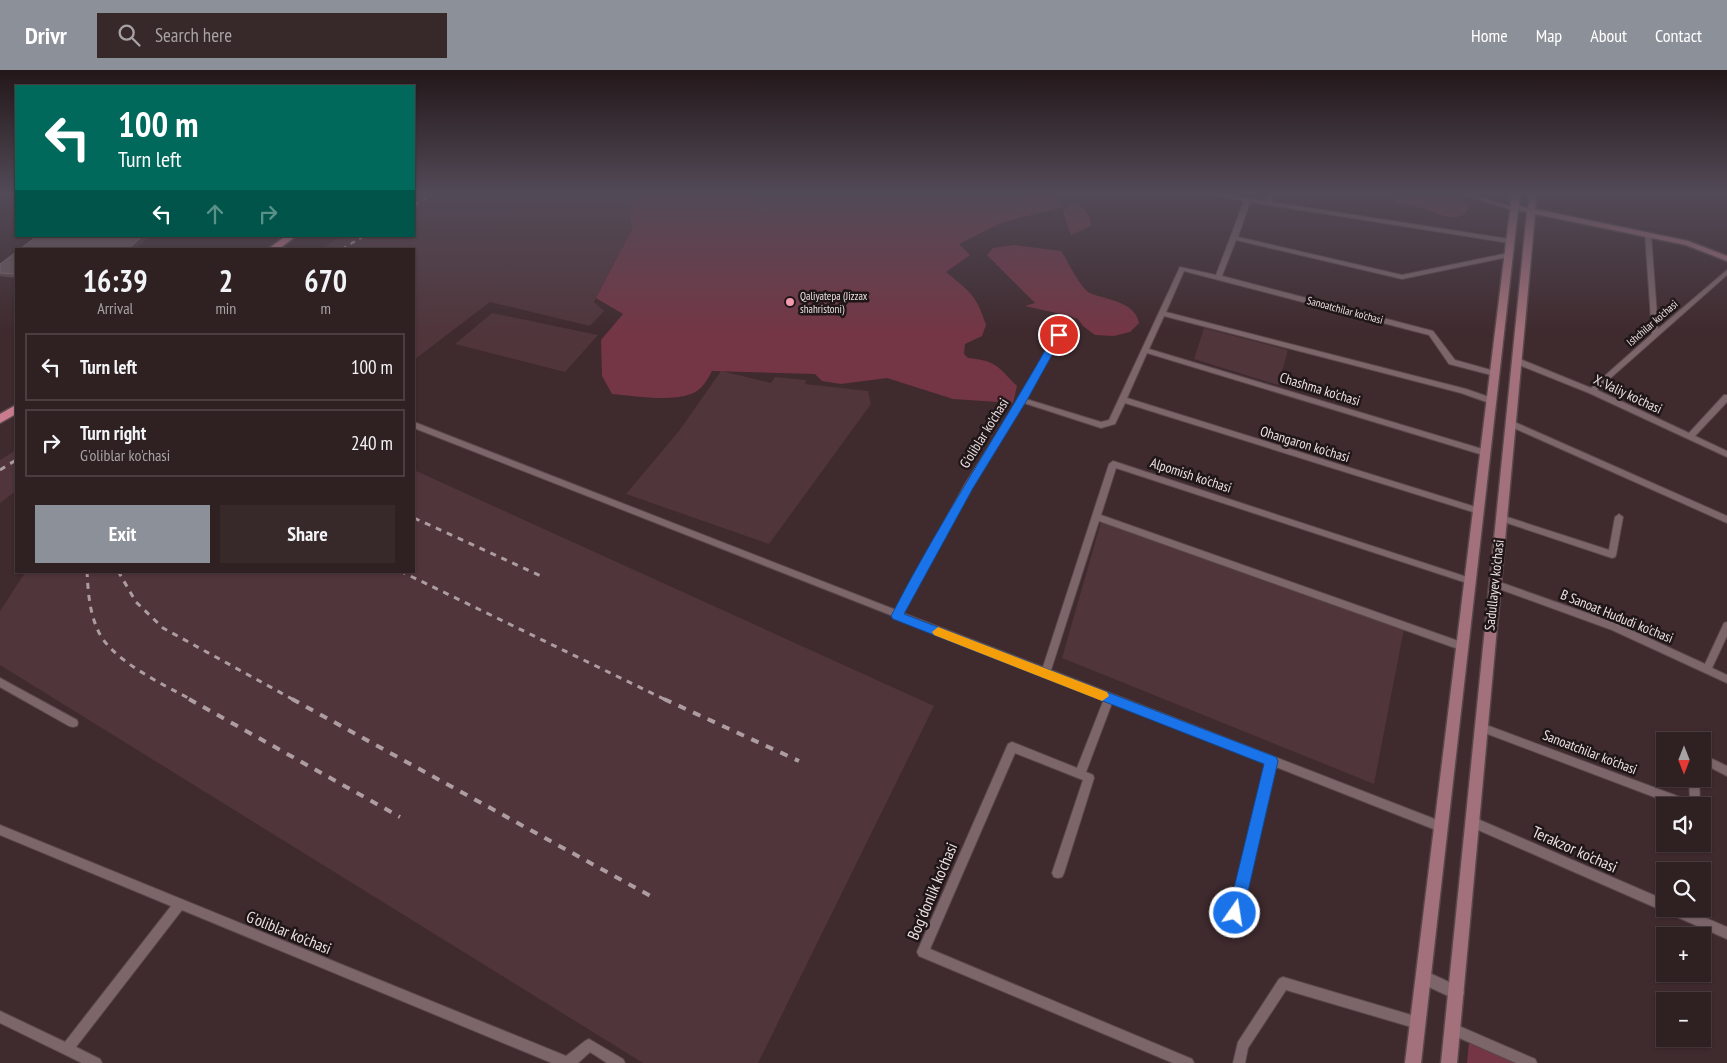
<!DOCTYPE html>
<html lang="en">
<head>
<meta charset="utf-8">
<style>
  :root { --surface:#2f2022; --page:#37282a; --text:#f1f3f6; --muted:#a7a3a5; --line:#4a3e40; --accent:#8c9099 }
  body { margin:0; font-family:"PT Sans Narrow",sans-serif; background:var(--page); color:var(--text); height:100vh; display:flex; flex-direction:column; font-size:19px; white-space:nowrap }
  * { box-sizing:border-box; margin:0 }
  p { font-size:16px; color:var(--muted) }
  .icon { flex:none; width:28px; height:28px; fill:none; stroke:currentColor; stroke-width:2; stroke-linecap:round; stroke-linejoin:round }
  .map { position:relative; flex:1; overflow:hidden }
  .details { position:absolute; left:15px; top:178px; width:400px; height:325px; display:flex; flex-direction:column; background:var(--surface); border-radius:0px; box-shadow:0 1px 4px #0004,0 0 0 1px var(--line) }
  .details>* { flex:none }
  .banner { position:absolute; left:15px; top:15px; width:400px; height:152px; border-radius:0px; box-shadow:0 1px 4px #0004,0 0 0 1px var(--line); background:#00695c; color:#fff; overflow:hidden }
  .needle { width:32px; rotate:180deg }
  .controls { position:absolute; left:1656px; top:662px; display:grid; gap:10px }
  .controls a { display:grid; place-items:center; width:55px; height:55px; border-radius:0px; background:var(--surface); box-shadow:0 1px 4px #0004,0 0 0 1px var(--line); font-size:25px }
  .pin { position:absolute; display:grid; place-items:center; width:42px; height:42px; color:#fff; margin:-21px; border:2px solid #fff; border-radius:50%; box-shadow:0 1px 5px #0007 }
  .me { position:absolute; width:55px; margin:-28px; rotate:13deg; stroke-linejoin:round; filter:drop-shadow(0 0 4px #0008) }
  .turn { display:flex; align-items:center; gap:18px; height:105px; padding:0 20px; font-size:22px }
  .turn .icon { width:65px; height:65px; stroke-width:2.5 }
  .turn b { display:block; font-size:35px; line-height:42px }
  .lanes { display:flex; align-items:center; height:48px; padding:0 20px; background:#0003; justify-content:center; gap:25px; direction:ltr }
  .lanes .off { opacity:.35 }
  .eta { display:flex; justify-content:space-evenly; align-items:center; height:85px; text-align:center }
  .eta b { font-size:30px; font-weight:800; line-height:35px }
  .cta { display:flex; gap:10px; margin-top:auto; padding:10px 20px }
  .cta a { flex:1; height:58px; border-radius:0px; background:var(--accent); color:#fff; font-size:20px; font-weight:800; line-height:58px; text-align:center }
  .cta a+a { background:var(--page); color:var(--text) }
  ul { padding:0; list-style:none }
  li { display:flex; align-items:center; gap:15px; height:68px; margin:0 10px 8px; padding:0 10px; border:2px solid var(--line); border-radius:0px }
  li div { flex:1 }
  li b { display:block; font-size:19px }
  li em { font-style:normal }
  header { display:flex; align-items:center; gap:30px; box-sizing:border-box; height:70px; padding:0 25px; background:var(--accent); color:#fff }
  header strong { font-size:24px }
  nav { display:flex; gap:28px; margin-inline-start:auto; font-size:18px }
  .search { width:350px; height:45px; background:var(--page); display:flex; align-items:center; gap:12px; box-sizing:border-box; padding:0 18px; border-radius:0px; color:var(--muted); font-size:19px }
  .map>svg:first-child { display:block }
</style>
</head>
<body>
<header>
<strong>Drivr</strong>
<div class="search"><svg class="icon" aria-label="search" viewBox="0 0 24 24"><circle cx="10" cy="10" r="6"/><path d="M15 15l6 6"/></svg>Search here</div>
<nav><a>Home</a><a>Map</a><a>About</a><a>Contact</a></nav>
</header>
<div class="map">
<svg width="1727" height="993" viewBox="0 0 1727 993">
  <rect width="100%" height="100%" fill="#3f2a2e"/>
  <!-- built -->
  <g fill="#50353b">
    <path d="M414,124H641L629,139L632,159L594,232L604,241L590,256L490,232L414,290V179H322L341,166H414Z"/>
    <path d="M492,243L598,265L565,302L455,274Z"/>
    <path d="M1204,258L1288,280L1278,315L1194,289Z"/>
    <path d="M721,301L771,313L775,307L806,310L805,314L868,321L871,334L769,474L626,424L679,361Z"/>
    <path d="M16,380V421L0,433V390Z"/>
    <path d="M414,400L934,636L758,993H643L0,595V541L26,501H414Z"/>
    <path d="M1101,452L1404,559L1374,714L1062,588Z"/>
  </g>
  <!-- green -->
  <g fill="#743645">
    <path d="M641,124H1054L1062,137L1001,153L959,174L970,185L946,202C970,222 976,224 986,255L982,266L965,274L964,284L968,288C997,291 997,296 1017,316L1013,333L953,329L887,308L841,314L822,311L815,304L712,301C708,309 701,321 691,324C668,332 636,326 612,324L602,306L601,270L623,244L596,228L632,159L629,139Z"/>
    <path d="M1391,124H1457L1469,135C1464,159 1433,141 1418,137C1411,135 1403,135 1395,133Z"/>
    <path d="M1069,134C1083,133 1090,143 1091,156L1071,165L1063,142Z"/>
    <path d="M1014,175L1061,181C1068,191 1080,218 1090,223C1106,230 1135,231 1139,253L1130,262L1114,266L1095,265L1083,256L1078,249L1070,246L1025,236L1035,233L987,185L993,178Z"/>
    <path d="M1469,973L1516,993H1467Z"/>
  </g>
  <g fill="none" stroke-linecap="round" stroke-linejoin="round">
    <!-- minor casing -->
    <g stroke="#59484b" stroke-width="2">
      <g id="minor">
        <path d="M1207,124H1222L1265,131L1268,124H1274L1271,132L1509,169L1512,171L1509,173L1250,132L1238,167L1402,205L1508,183L1511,185L1508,187L1402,209L1236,170L1222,206L1433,261L1455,290L1498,302V306H1495L1449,294L1429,265L1184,201L1166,242L1466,319L1495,329L1496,331L1495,333L1492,334L1461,323L1164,246L1149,279L1489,381L1490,383L1489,385H1483L1147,283L1127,328L1482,439L1483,441L1482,443H1476L1125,333L1115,354L1101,358L1024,333L971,417L903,543L1043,597L1109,394L1113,391L1473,509L1474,511L1473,513L1470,514L1116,398L1101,445L1464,573L1466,576L1464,579L1461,580L1099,451L1051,600L1445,753L1446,757L1445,761L1441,762L1276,697L1241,843L1239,847L1235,849L1231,847L1229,843L1266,693L1112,633L1086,702L1093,705L1094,708L1064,803L1062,807L1058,808L1054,807L1052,803L1083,710L1015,683L930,879L1192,989L1194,993H1173L919,886L917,882L1008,674L1012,672L1077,698L1104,629L1047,607H1042L1040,604L899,549H894L893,546L414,358V352L896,540L965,414L1018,330L1066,248L1068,247L1071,249L1026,329L1101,352L1109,350L1180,197L1216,205L1244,131Z"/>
        <path d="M1461,124H1471L1517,139L1512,140Z"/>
        <path d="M1648,162L1651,164L1658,259L1727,200V205L1597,320L1689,363L1724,325H1727V332L1695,366L1727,381V387L1589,323L1514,293L1513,291L1517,289H1520L1591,318L1652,264L1645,164Z"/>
        <path d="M1510,350L1727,446V453L1507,355L1506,353Z"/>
        <path d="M1619,444L1623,447L1616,485L1615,487L1612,488L1498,450L1497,448L1501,445L1609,480L1615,447Z"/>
        <path d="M1494,510L1618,554L1705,594L1724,553L1727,552V566L1712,598L1727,605V613L1612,560L1491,516L1490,514L1491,512Z"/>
        <path d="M0,608L77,650L78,653L77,656L73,657L69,656L0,617Z"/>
        <path d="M1481,653L1688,730L1690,729L1689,709H1699L1700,732L1697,736H1678L1477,660L1476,657L1477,654Z"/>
        <path d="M1702,684L1727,696V706L1702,693Z"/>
        <path d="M1473,747L1665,830V839H1685L1727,857V869L1668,843L1667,841L1665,842L1661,840L1469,756L1468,752L1469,748Z"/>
        <path d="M0,755L566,986L585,971L589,969L623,989L625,993H607L590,982L578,993H552L182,840L76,977L100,989L102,993H82L0,953V941L65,972L171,836L0,765Z"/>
        <path d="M1283,907L1418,947L1422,949L1424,953L1422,957L1418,959L1286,920L1248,978L1245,993H1233L1238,972L1279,909Z"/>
        <path d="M1452,953L1535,989L1537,993H1516L1448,963L1446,959L1448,955Z"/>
      </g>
    </g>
    <!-- tertiary casing -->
    <g stroke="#59484b" stroke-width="2">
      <path id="tertiary" d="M1423,900L1462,918L1464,923L1462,928L1457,930L1418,912L1416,907L1418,902Z"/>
    </g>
    <!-- secondary casing -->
    <g stroke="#59484b" stroke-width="3">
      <path id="secondary" d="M1512,124H1520L1519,136L1528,138L1529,124H1537L1535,139L1688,171L1727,186V191L1686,175L1535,144L1457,993H1441L1527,142L1518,140L1421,993H1405Z"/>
    </g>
    <!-- primary casing -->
    <g stroke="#59484b" stroke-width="3">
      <g id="primary">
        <path d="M286,166H296L279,179H268Z"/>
        <path d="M16,335V344L0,353V344Z"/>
      </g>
    </g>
    <!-- minor -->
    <use href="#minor" fill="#7d666a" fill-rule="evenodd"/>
    <!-- tertiary -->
    <use href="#tertiary" fill="#7d666a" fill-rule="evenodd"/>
    <!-- secondary -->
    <use href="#secondary" fill="#a3717b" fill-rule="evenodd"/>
    <!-- primary -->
    <use href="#primary" fill="#c97c8d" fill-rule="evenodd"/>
    <!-- rail-far2 -->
    <g stroke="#ad9ca0" stroke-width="2.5" stroke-dasharray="5 5" stroke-linecap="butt">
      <path d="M414,135L433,124"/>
      <path d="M342,179L364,166"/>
    </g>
    <!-- rail-far1 -->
    <g stroke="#ad9ca0" stroke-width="3" stroke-dasharray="6 6" stroke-linecap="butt">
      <path d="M0,400L16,390"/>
      <path d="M414,448L541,506"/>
      <path d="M87,501C88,520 89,540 97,558C108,589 164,615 192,630"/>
      <path d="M118,501L136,532L163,558L294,630"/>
      <path d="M400,501L666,630"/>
    </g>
    <!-- rail -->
    <g stroke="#ad9ca0" stroke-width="4" stroke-dasharray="8 8" stroke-linecap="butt">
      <path d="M189,629L400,747"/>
      <path d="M292,629L656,829"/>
      <path d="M664,629L799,691"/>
    </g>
  </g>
  <!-- wall -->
  <path fill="#5f4a4e" d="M16,182V208L0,206V194Z"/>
  <!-- shaded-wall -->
  <path fill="#4c373b" d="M143,166H150L135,179H128Z"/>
  <!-- building -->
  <g fill="#6e5a5e" stroke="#826f73">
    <path d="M37,166H143L128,179H20Z"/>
    <path d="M16,182V204L0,203V194Z"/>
  </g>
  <!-- sky -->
  <linearGradient id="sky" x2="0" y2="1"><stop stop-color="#231719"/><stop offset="0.47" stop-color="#524a57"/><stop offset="1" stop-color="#524a57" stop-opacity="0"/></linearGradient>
  <rect width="1727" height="263" fill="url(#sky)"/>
  <!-- route -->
  <path fill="#1a73e8" stroke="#114b97" d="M1059,262L1063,265L1027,330L973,418L904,544L1276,687L1278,691L1243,843L1240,848L1235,850L1230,848L1228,843L1264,694L893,549L891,546C941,449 1001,359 1054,265Z"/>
  <!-- slow -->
  <path fill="#f59e0b" d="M938,557L1107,622L1109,626L1102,631L934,565L932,562Z"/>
  <!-- markers -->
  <circle fill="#f39aac" stroke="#1f1618" stroke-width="2" cx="790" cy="232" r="5"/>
  <g text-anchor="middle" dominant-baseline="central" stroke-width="5" stroke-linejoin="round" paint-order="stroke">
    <!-- far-poi labels -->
    <g font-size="11" fill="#eee0e3" stroke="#1f1618" text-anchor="start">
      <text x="800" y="226">Qaliyatepa (Jizzax<tspan x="800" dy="13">shahristoni)</tspan></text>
    </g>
    <!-- far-street labels -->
    <g font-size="11" fill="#eee0e3" stroke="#1f1618">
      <text transform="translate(1345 240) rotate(15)">Sanoatchilar ko'chasi</text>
      <text transform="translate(1652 253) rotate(-41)">Ishchilar ko'chasi</text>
    </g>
    <!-- street labels -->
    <g font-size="14" fill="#eee0e3" stroke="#1f1618">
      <text transform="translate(1320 319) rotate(17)">Chashma ko'chasi</text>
      <text transform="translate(1628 324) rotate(25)">X. Valiy ko'chasi</text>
      <text transform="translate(984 363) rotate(-58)">G'oliblar ko'chasi</text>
      <text transform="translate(1305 374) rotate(17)">Ohangaron ko'chasi</text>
      <text transform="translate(1191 405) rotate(18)">Alpomish ko'chasi</text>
      <text transform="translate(1494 515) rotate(-84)">Sadullayev ko'chasi</text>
      <text transform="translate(1617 546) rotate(22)">B Sanoat Hududi ko'chasi</text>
      <text transform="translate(1590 682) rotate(21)">Sanoatchilar ko'chasi</text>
    </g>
    <!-- near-street labels -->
    <g font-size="16" fill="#eee0e3" stroke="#1f1618">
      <text transform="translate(1575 779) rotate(24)">Terakzor ko'chasi</text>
      <text transform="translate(932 821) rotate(-67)">Bog'donlik ko'chasi</text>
      <text transform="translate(289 862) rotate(22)">G'oliblar ko'chasi</text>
    </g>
  </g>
</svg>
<div class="controls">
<a><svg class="needle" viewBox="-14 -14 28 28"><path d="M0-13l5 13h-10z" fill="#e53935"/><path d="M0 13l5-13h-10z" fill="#a7a3a5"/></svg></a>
<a><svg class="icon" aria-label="sound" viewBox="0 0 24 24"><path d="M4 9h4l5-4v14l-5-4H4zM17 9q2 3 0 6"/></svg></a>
<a><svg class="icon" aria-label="search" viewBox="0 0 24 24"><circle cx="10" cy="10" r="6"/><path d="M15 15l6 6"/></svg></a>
<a>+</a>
<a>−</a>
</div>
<div class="pin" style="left:1059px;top:265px;background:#d93025"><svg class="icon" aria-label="arrive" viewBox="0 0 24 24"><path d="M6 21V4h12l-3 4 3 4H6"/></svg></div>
<svg class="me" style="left:1235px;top:843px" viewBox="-20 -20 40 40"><circle r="17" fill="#1a73e8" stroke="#fff" stroke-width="3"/><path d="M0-11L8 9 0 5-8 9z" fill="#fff"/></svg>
<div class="banner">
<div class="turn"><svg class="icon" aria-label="left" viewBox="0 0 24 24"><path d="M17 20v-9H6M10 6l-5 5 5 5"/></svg><div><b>100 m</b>Turn left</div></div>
<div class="lanes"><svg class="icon" aria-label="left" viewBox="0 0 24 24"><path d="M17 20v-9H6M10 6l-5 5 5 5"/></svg><svg class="icon off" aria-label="ahead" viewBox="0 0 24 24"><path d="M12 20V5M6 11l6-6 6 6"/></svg><svg class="icon off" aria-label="right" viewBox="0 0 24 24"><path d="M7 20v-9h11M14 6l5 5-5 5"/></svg></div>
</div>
<section class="details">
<div class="eta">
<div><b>16:39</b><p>Arrival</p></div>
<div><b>2</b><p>min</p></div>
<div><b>670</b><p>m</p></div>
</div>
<ul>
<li><svg class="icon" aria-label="left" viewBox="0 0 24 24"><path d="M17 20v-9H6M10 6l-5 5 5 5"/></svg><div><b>Turn left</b></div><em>100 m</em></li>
<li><svg class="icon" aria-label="right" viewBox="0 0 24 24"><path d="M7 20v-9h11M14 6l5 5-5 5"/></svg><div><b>Turn right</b><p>G'oliblar ko'chasi</p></div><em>240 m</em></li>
</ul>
<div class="cta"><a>Exit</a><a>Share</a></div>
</section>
</div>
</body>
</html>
